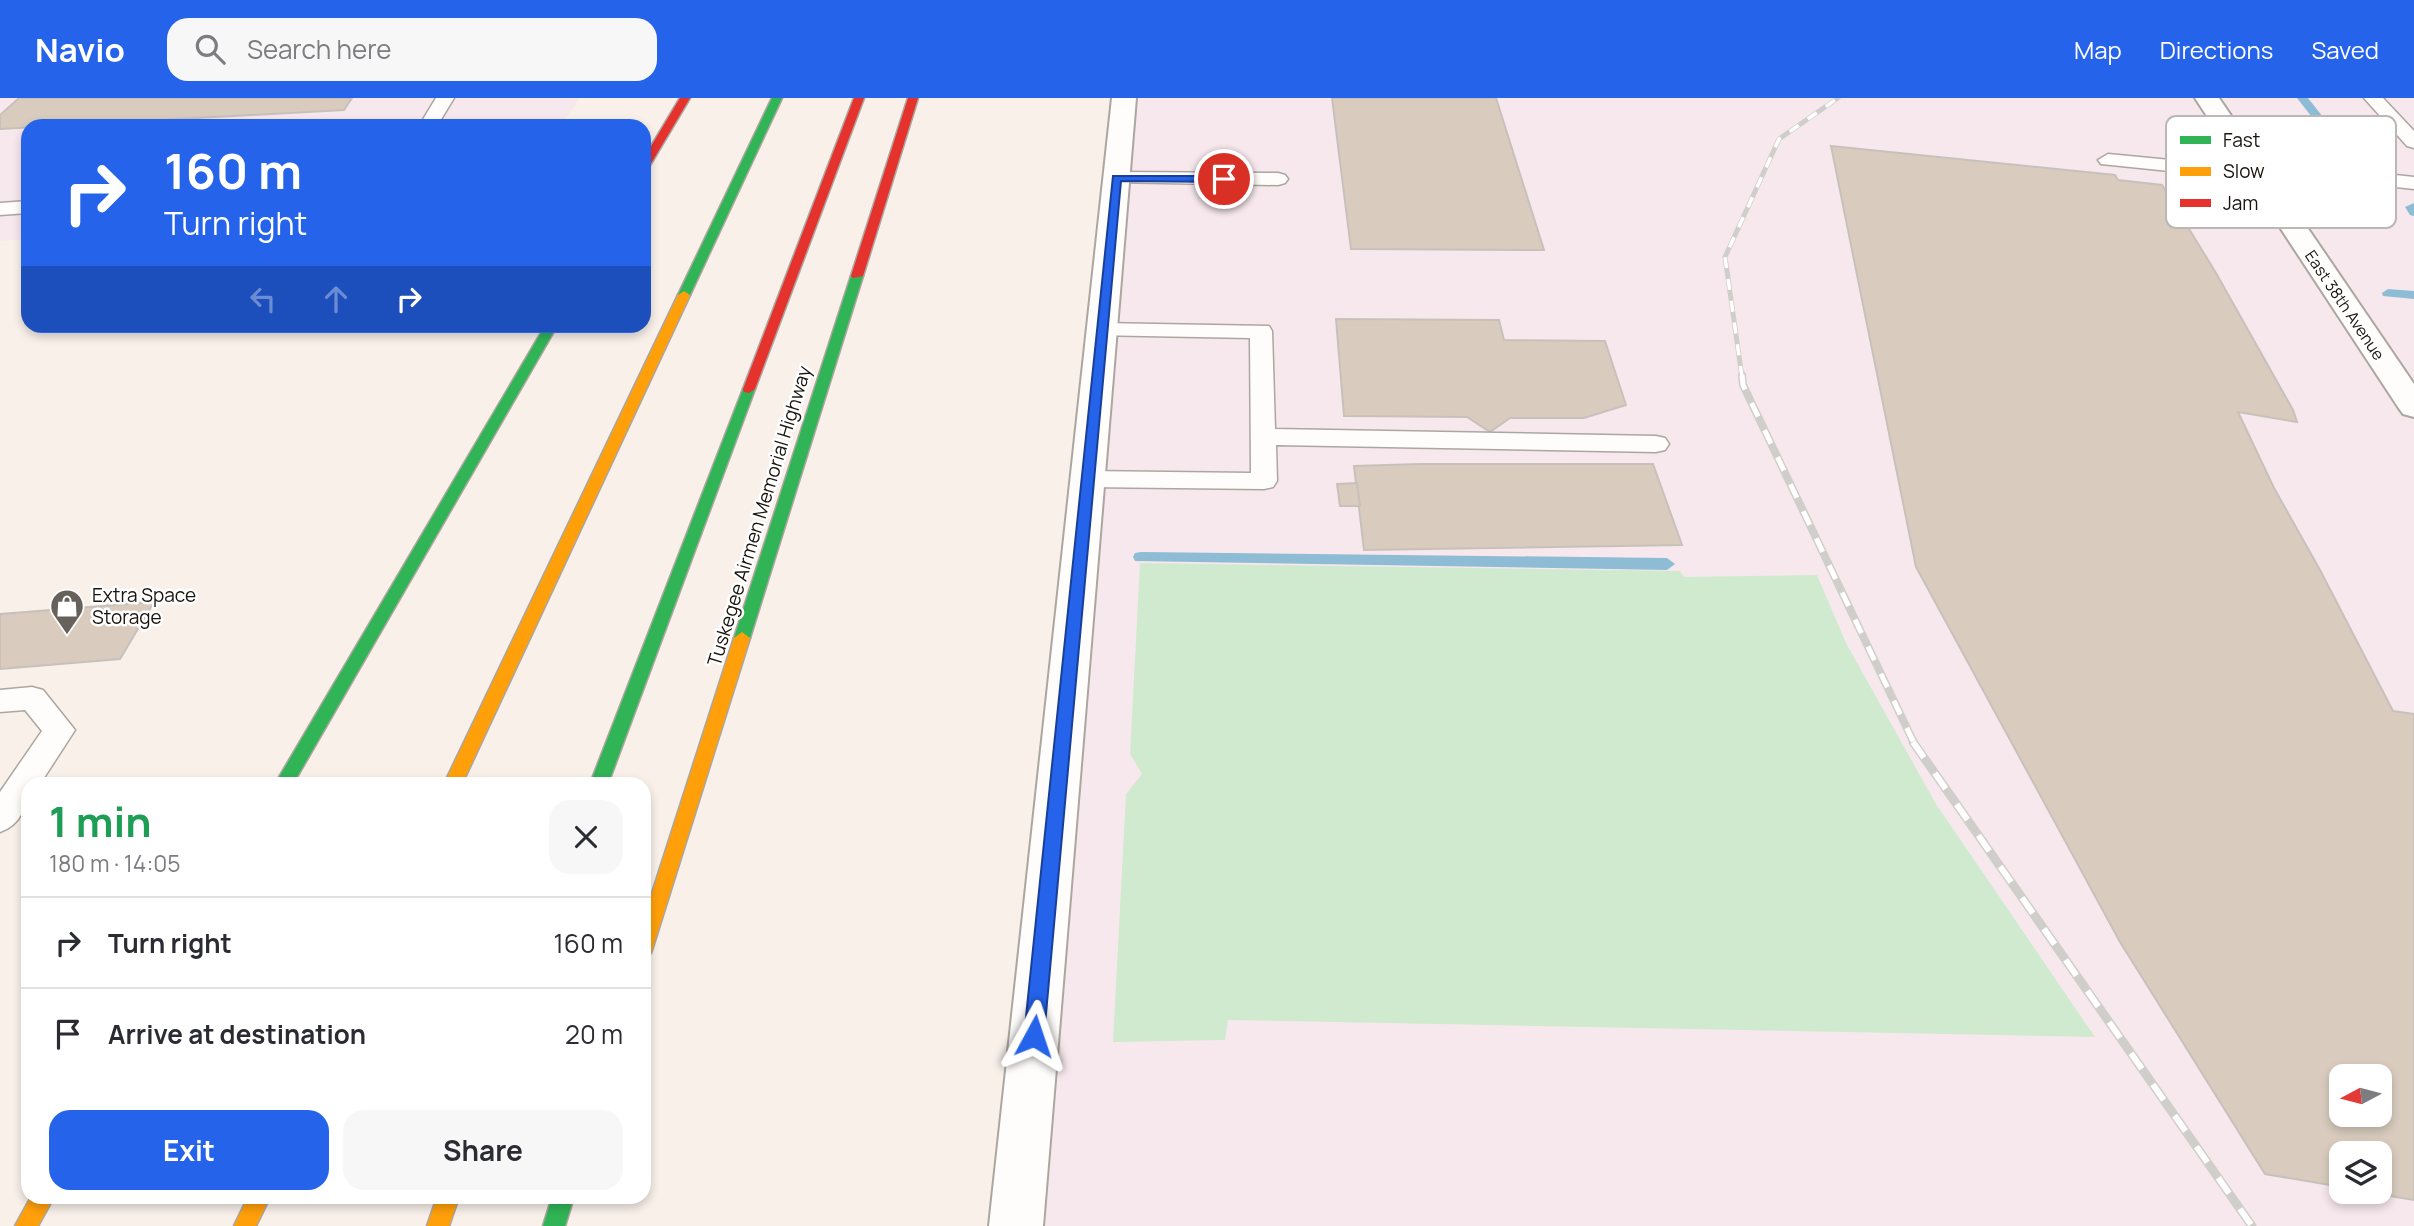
<!DOCTYPE html>
<html lang="en">
<head>
<meta charset="utf-8">
<style>
  :root { --surface:#fff; --page:#f7f7f7; --text:#2b2b33; --muted:#7c7c81; --line:#e1e1e2; --accent:#2563eb }
  body { margin:0; font-family:Manrope,sans-serif; background:var(--page); color:var(--text); height:100vh; display:flex; flex-direction:column; font-size:26px; white-space:nowrap }
  * { box-sizing:border-box; margin:0 }
  p { font-size:23px; color:var(--muted) }
  .icon { flex:none; width:38px; height:38px; fill:none; stroke:currentColor; stroke-width:2; stroke-linecap:round; stroke-linejoin:round }
  .map { position:relative; flex:1; overflow:hidden }
  .details { position:absolute; left:21px; top:679px; width:630px; height:427px; display:flex; flex-direction:column; background:var(--surface); border-radius:21px; box-shadow:0 4px 10px #0003 }
  .details>* { flex:none }
  .guide { position:absolute; left:21px; top:21px; width:630px; height:214px; border-radius:21px; box-shadow:0 4px 10px #0003; background:#2563eb; color:#fff; overflow:hidden }
  .needle { width:46px; rotate:263deg }
  .buttons { position:absolute; left:2329px; top:966px; display:grid; gap:14px }
  .buttons a { display:grid; place-items:center; width:63px; height:63px; border-radius:14px; background:var(--surface); box-shadow:0 4px 10px #0003; font-size:35px }
  .pin { position:absolute; display:grid; place-items:center; width:60px; height:60px; color:#fff; margin:-30px; border:4px solid #fff; border-radius:50%; box-shadow:0 2px 7px #0007 }
  .me { position:absolute; width:77px; margin:-38px; rotate:5deg; stroke-linejoin:round; filter:drop-shadow(0 0 5px #0008) }
  .turn { display:flex; align-items:center; gap:24px; height:147px; padding:0 28px; font-size:32px }
  .turn .icon { width:91px; height:91px; stroke-width:2.5 }
  .turn b { display:block; font-size:49px; line-height:60px }
  .lanes { display:flex; align-items:center; height:66px; padding:0 28px; background:#0003; justify-content:center; gap:35px; direction:ltr }
  .lanes .off { opacity:.35 }
  .round { display:grid; place-items:center; flex:none; width:74px; height:74px; border-radius:21px; background:var(--page) }
  .head { display:flex; align-items:center; justify-content:space-between; height:119px; padding:0 28px }
  h1 { font-size:42px; font-weight:700; line-height:52px; color:#1e9e55 }
  .cta { display:flex; gap:14px; margin-top:auto; padding:14px 28px }
  .cta a { flex:1; height:80px; border-radius:21px; background:var(--accent); color:#fff; font-size:28px; font-weight:700; line-height:80px; text-align:center }
  .cta a+a { background:var(--page); color:var(--text) }
  ul { padding:0; list-style:none }
  li { display:flex; align-items:center; gap:21px; height:91px; padding:0 28px; border-top:2px solid var(--line) }
  li div { flex:1 }
  li b { display:block; font-size:26px }
  li em { font-style:normal }
  header { display:flex; align-items:center; gap:42px; box-sizing:border-box; height:98px; padding:0 35px; background:var(--accent); color:#fff }
  header strong { font-size:33px }
  nav { display:flex; gap:38px; margin-inline-start:auto; font-size:24px }
  .search { width:490px; height:63px; background:var(--page); display:flex; align-items:center; gap:18px; box-sizing:border-box; padding:0 24px; border-radius:21px; color:var(--muted); font-size:26px }
  .map>svg:first-child { display:block }
</style>
</head>
<body>
<header>
<strong>Navio</strong>
<div class="search"><svg class="icon" aria-label="search" viewBox="0 0 24 24"><circle cx="10" cy="10" r="6"/><path d="M15 15l6 6"/></svg>Search here</div>
<nav><a>Map</a><a>Directions</a><a>Saved</a></nav>
</header>
<div class="map">
<svg width="2414" height="1128" viewBox="0 0 2414 1128">
  <rect width="100%" height="100%" fill="#f8f0e9"/>
  <!-- industrial -->
  <g fill="#f7e8ed" fill-rule="evenodd">
    <path d="M0,0H580L560,28H28V141L0,143Z"/>
    <path d="M1124,0H2414V1128H1015ZM2342,978H2380V1017H2342ZM2342,1055H2380V1094H2342Z"/>
  </g>
  <!-- green -->
  <path fill="#d0eacf" d="M1140,465L1680,473L1684,479L1817,477L1846,545L1936,706L2095,939L1228,922L1225,942L1113,944L1126,696L1142,676L1130,656Z"/>
  <g fill="none" stroke-linecap="round" stroke-linejoin="round">
    <!-- stream -->
    <g fill="#8ebcd5" fill-rule="evenodd">
      <path d="M2297,0H2308L2349,52V56L2279,51V47L2283,46L2336,50Z"/>
      <path d="M2414,105V118L2410,117L2405,109Z"/>
      <path d="M2388,191L2414,193V201L2383,198L2382,195Z"/>
      <path d="M1141,454L1667,460L1675,466L1667,472L1135,463L1133,459L1135,455Z"/>
    </g>
  </g>
  <!-- building -->
  <g fill="#d9ccbe" stroke="#c8c1bb" stroke-width="2" fill-rule="evenodd">
    <path d="M19,0H352L344,12L0,31V17Z"/>
    <path d="M1332,0H1496L1544,152L1351,151Z"/>
    <path d="M1831,48L2115,77L2118,82L2162,87L2216,175L2293,312L2297,324L2238,314L2274,390L2320,472L2393,613L2414,616V1102L2366,1094H2380V1055H2342V1089L2265,1076L2120,844L1916,469ZM2342,978H2380V1017H2342Z"/>
    <path d="M1336,221L1499,222L1504,242L1605,243L1626,307L1584,320H1510L1490,334L1467,319L1344,318Z"/>
    <path d="M1420,366H1653L1682,447L1364,452L1354,368Z"/>
    <path d="M1357,385L1360,408H1340L1337,386Z"/>
    <path d="M154,504L120,561L0,571V516Z"/>
  </g>
  <g fill="none" stroke-linecap="round" stroke-linejoin="round">
    <!-- lane casing -->
    <g stroke="#aca6a0" stroke-width="3">
      <g id="lane">
        <path d="M436,0H454L437,28H419Z"/>
        <path d="M2364,0H2383L2414,33V50L2407,48Z"/>
        <path d="M2108,56L2243,69L2245,64L2252,62L2414,79V91L2266,75L2264,80L2257,82L2101,66L2098,62Z"/>
        <path d="M1117,74L1278,75L1285,77L1288,81L1285,85L1278,87L1110,84L1107,80L1110,76Z"/>
        <path d="M28,103V115L0,117V105Z"/>
        <path d="M1100,225L1269,228L1272,233L1275,331L1656,338L1665,340L1669,346L1665,352L1656,354L1276,347L1277,383L1273,389L1264,391L1086,389L1077,387L1073,381L1077,375L1086,373L1251,375L1250,240L1092,237L1089,232L1092,227Z"/>
        <path d="M32,589L43,592L75,632L40,686H28C28,707 21,727 0,734V694L42,633L25,612L0,614V592Z"/>
      </g>
    </g>
    <!-- street casing -->
    <g stroke="#aca6a0" stroke-width="4">
      <g id="street">
        <path d="M1112,0H1136L1043,1128H989Z"/>
        <path d="M2195,0H2219L2414,286V319L2403,316L2398,309Z"/>
      </g>
    </g>
    <!-- fast casing -->
    <g stroke="#aca6a0" stroke-width="3">
      <g id="fast">
        <path d="M772,0H782L690,197L688,199H680L678,197Z"/>
        <path d="M857,175L863,178L750,540L747,544H737L734,540L851,178Z"/>
        <path d="M545,228H557L293,686H275Z"/>
        <path d="M749,287L755,291L608,686H590L743,291Z"/>
        <path d="M552,1099H574L565,1128H543Z"/>
      </g>
    </g>
    <!-- slow casing -->
    <g stroke="#aca6a0" stroke-width="3">
      <g id="slow">
        <path d="M684,193L690,197L462,686H444L678,197Z"/>
        <path d="M742,534L750,540L653,849L651,855L644,857V820L734,540Z"/>
        <path d="M31,1099H54L38,1128H15Z"/>
        <path d="M248,1099H270L256,1128H234Z"/>
        <path d="M437,1099H459L449,1128H427Z"/>
      </g>
    </g>
    <!-- jam casing -->
    <g stroke="#aca6a0" stroke-width="3">
      <g id="jam">
        <path d="M680,0H690L649,69L644,72V60Z"/>
        <path d="M854,0H864L755,291L749,295L744,294L743,291Z"/>
        <path d="M908,0H918L863,178L853,180L851,178Z"/>
      </g>
    </g>
    <!-- lane -->
    <use href="#lane" fill="#fefdfc" fill-rule="evenodd"/>
    <!-- street -->
    <use href="#street" fill="#fefdfc" fill-rule="evenodd"/>
    <!-- fast -->
    <use href="#fast" fill="#30b455" fill-rule="evenodd"/>
    <!-- slow -->
    <use href="#slow" fill="#ff9f0a" fill-rule="evenodd"/>
    <!-- jam -->
    <use href="#jam" fill="#e5322d" fill-rule="evenodd"/>
    <!-- rail-far2 casing -->
    <g stroke="#d0cecb" stroke-width="5">
      <path id="rail-far2" d="M1742,279L1725,159L1779,41L1838,0"/>
    </g>
    <!-- rail-far1 casing -->
    <g stroke="#d0cecb" stroke-width="8">
      <path id="rail-far1" d="M1742,277L1743,287L1914,645"/>
    </g>
    <!-- rail casing -->
    <g stroke="#d0cecb" stroke-width="9">
      <path id="rail" d="M1913,644L2252,1128"/>
    </g>
    <!-- rail-far2 -->
    <use href="#rail-far2" stroke="#fff" stroke-width="3.5" stroke-dasharray="11" stroke-linecap="butt"/>
    <!-- rail-far1 -->
    <use href="#rail-far1" stroke="#fff" stroke-width="5" stroke-dasharray="15" stroke-linecap="butt"/>
    <!-- rail -->
    <use href="#rail" stroke="#fff" stroke-width="6" stroke-dasharray="19" stroke-linecap="butt"/>
  </g>
  <!-- route -->
  <path fill="#2563eb" stroke="#184099" stroke-width="2" d="M1113,78H1224L1229,81L1224,84L1121,83L1044,938L1041,944L1034,947L1027,944L1024,938Z"/>
  <!-- icons -->
  <defs>
    <g id="shop-pin" transform="scale(1.75)"><path d="M0 17L-7.5 6A9.5 9.5 0 1 1 7.5 6Z" fill="#67615b" stroke="#fff"/><path d="M-5-2.5h2.3a2.7 3.5 0 0 1 5.4 0H5L5.5 6h-11ZM-1.5-2.5h3a1.5 2.3 0 0 0-3 0Z" fill="#fff"/></g>
  </defs>
  <g fill-rule="evenodd">
    <use href="#shop-pin" x="67" y="508"/>
  </g>
  <g text-anchor="middle" dominant-baseline="central" stroke-width="5" stroke-linejoin="round" paint-order="stroke">
    <!-- far-street labels -->
    <g font-size="16" fill="#19140e" stroke="#fff">
      <text transform="translate(2345 207) rotate(56)">East 38th Avenue</text>
    </g>
    <!-- street labels -->
    <g font-size="19" fill="#19140e" stroke="#fff">
      <text transform="translate(759 418) rotate(-73)">Tuskegee Airmen Memorial Highway</text>
    </g>
    <!-- poi labels -->
    <g font-size="19" fill="#19140e" stroke="#fff" text-anchor="start">
      <text x="92" y="497">Extra Space<tspan x="92" dy="22">Storage</tspan></text>
    </g>
  </g>
  <!-- legend -->
  <rect x="2166" y="18" width="230" height="112" rx="10" fill="#fff" stroke="#bab8b7" stroke-width="2"/>
  <rect x="2180" y="38" width="31" height="8" fill="#30b455"/>
  <rect x="2180" y="69" width="31" height="9" fill="#ff9f0a"/>
  <rect x="2180" y="101" width="31" height="8" fill="#e5322d"/>
  <g font-size="19" fill="#19140e">
    <text x="2223" y="49">Fast</text>
    <text x="2223" y="80">Slow</text>
    <text x="2223" y="112">Jam</text>
  </g>
</svg>
<div class="buttons">
<a><svg class="needle" viewBox="-14 -14 28 28"><path d="M0-13l5 13h-10z" fill="#e53935"/><path d="M0 13l5-13h-10z" fill="#7c7c81"/></svg></a>
<a><svg class="icon" aria-label="layers" viewBox="0 0 24 24"><path d="M12 4l9 5-9 5-9-5zM3 14l9 5 9-5"/></svg></a>
</div>
<div class="pin" style="left:1224px;top:81px;background:#d93025"><svg class="icon" aria-label="arrive" viewBox="0 0 24 24"><path d="M6 21V4h12l-3 4 3 4H6"/></svg></div>
<svg class="me" style="left:1034px;top:938px" viewBox="-20 -20 40 40"><path d="M0-17L14 15 0 8-14 15z" fill="#2563eb" stroke="#fff" stroke-width="4"/></svg>
<div class="guide">
<div class="turn"><svg class="icon" aria-label="right" viewBox="0 0 24 24"><path d="M7 20v-9h11M14 6l5 5-5 5"/></svg><div><b>160 m</b>Turn right</div></div>
<div class="lanes"><svg class="icon off" aria-label="left" viewBox="0 0 24 24"><path d="M17 20v-9H6M10 6l-5 5 5 5"/></svg><svg class="icon off" aria-label="ahead" viewBox="0 0 24 24"><path d="M12 20V5M6 11l6-6 6 6"/></svg><svg class="icon" aria-label="right" viewBox="0 0 24 24"><path d="M7 20v-9h11M14 6l5 5-5 5"/></svg></div>
</div>
<section class="details">
<div class="head"><div><h1>1 min</h1><p>180 m · 14:05</p></div><a class="round"><svg class="icon" aria-label="close" viewBox="0 0 24 24"><path d="M6 6l12 12M18 6L6 18"/></svg></a></div>
<ul>
<li><svg class="icon" aria-label="right" viewBox="0 0 24 24"><path d="M7 20v-9h11M14 6l5 5-5 5"/></svg><div><b>Turn right</b></div><em>160 m</em></li>
<li><svg class="icon" aria-label="arrive" viewBox="0 0 24 24"><path d="M6 21V4h12l-3 4 3 4H6"/></svg><div><b>Arrive at destination</b></div><em>20 m</em></li>
</ul>
<div class="cta"><a>Exit</a><a>Share</a></div>
</section>
</div>
</body>
</html>
